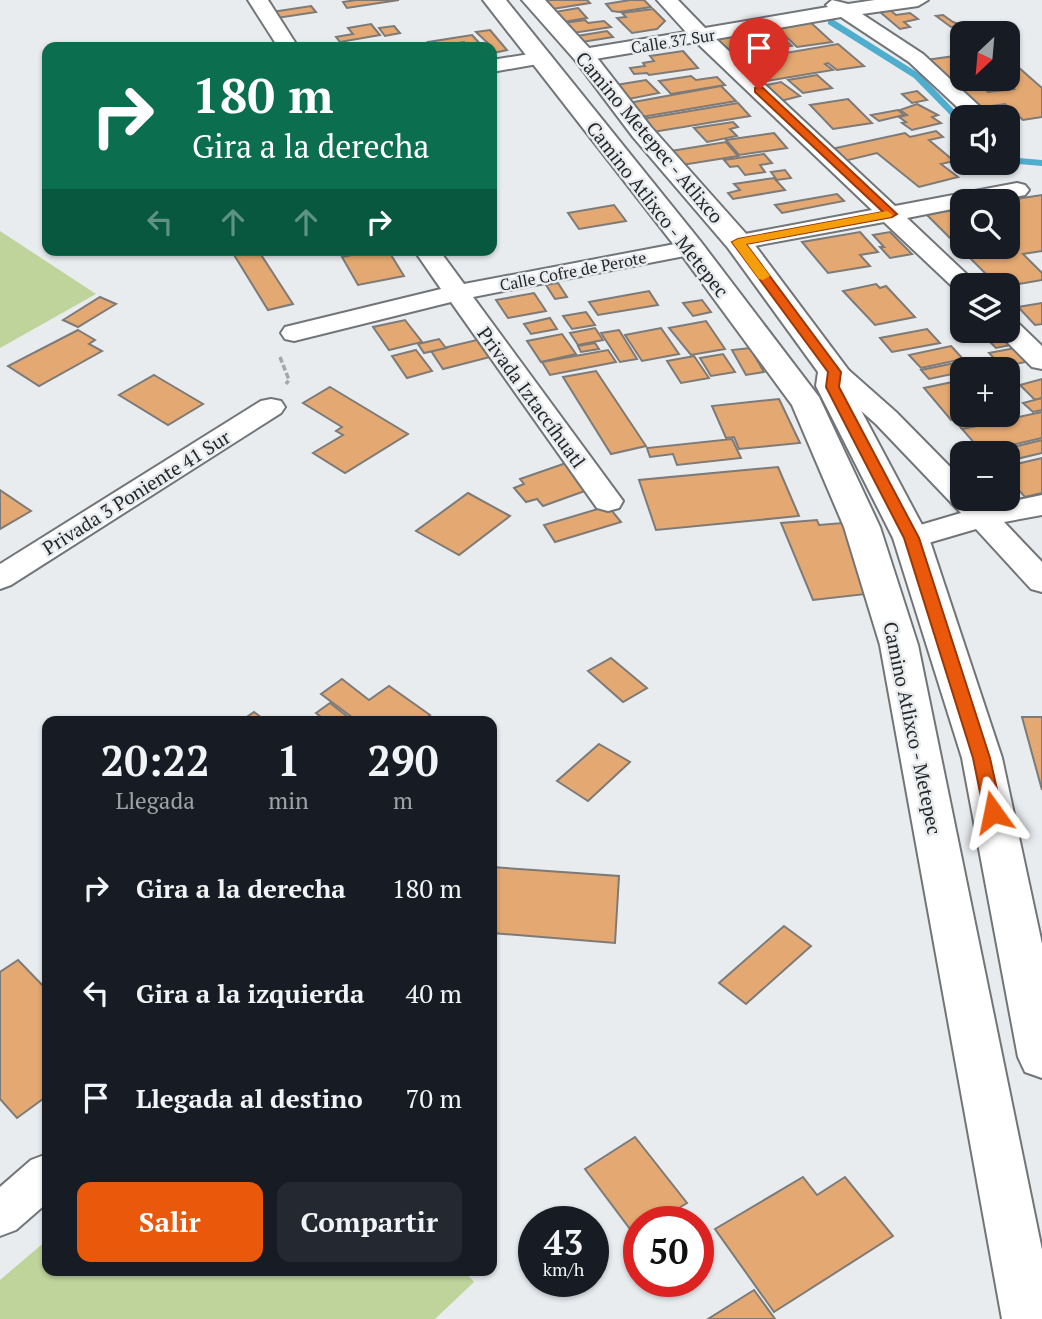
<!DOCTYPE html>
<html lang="es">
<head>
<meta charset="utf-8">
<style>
  :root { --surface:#171b24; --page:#242831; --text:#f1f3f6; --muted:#9ea1a6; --accent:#ea580c }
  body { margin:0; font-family:"PT Serif",serif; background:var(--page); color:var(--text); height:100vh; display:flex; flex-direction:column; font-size:26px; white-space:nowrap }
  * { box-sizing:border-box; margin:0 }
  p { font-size:23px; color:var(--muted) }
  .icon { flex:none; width:38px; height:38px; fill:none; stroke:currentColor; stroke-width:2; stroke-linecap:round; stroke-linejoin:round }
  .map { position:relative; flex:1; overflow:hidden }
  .side { position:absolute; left:42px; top:716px; width:455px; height:560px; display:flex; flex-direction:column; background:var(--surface); border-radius:14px; box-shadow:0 2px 5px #0004 }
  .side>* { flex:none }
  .banner { position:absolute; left:42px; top:42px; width:455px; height:214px; border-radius:14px; box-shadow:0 2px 5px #0004; background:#0b6e4f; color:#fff; overflow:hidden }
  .needle { width:46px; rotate:206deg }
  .tools { position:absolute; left:950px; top:21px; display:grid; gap:14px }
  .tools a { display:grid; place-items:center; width:70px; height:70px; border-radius:14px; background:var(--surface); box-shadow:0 2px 5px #0004; font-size:35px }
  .speed { position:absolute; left:518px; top:1206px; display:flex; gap:14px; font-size:35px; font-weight:700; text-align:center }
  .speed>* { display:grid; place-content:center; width:91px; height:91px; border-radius:50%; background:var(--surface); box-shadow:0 2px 5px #0004; line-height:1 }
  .speed small { font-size:18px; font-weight:400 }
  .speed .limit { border:10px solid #d22; background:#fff; color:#111 }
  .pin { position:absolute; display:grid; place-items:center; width:60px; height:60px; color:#fff; margin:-72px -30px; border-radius:50% 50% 50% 0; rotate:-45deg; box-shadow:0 0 7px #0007 }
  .pin .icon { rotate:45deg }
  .me { position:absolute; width:77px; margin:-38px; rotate:348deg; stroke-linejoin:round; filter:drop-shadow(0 0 5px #0008) }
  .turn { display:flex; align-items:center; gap:24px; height:147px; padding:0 35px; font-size:32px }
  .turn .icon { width:91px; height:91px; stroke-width:2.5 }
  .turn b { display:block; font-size:49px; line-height:60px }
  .lanes { display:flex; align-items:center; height:66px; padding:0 35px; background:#0003; justify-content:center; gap:35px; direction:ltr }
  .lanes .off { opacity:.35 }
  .eta { display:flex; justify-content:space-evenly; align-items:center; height:119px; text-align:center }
  .eta b { font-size:42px; font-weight:600; line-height:49px }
  .cta { display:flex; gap:14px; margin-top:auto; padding:14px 35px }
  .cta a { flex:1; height:80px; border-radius:14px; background:var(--accent); color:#fff; font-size:28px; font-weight:600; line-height:80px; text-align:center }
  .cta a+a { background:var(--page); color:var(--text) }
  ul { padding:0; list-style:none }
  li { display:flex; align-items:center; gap:21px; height:105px; padding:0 35px }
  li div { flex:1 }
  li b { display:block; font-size:26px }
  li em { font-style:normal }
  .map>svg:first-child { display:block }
</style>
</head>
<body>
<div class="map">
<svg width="1042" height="1319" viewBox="0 0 1042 1319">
  <rect width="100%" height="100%" fill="#e9ecef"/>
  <!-- green -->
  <g fill="#bed49b">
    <path d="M0,231L96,294L0,348Z"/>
    <path d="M47,1240V1270H463L474,1282L435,1319H0V1280Z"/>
  </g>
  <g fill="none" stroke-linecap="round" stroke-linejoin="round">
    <!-- stream -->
    <g fill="#4fadcd" fill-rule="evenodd">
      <path d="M828,20H834L920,74L962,118V124H959L914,78L828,24Z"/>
      <path d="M1008,157L1042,160V166L1008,163Z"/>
    </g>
  </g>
  <!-- building -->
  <g fill="#e4a972" stroke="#7d7a77" stroke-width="2">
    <path d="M356,0H399L347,8L343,2Z"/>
    <path d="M536,0H587L590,3L546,10Z"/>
    <path d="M630,0H644L651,7L619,12L612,11L606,4Z"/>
    <path d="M311,6L316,12L277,18L272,12Z"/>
    <path d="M578,8L587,18L563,22L549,13Z"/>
    <path d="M653,9L665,21L657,29L632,33L617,18L626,17L622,13Z"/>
    <path d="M890,10L896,15L910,13L918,19L904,22L910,27L900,29L880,12Z"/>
    <path d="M943,15L953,22L962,25L951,27L936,16Z"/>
    <path d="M585,20L588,23L604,21L611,27L573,33L564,23Z"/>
    <path d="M809,21L832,42L797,47L780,31L765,33L760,27Z"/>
    <path d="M371,24L380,35L340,42L336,37L353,34L348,28Z"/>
    <path d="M394,26L400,33L385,36L379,28Z"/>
    <path d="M490,30L507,50L493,53L492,47L476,32Z"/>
    <path d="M754,30L781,51L730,61L704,39Z"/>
    <path d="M607,31L613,37L576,43L571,37Z"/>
    <path d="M472,35L483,47H468L464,42L432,47L428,42Z"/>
    <path d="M782,37L792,46L781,48L771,39Z"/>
    <path d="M838,44L864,66L837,70L828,63L825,64L833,70L755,83L732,62Z"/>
    <path d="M683,51L698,68L649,75L647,73L634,74L630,68L645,66L643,63L654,61L650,56Z"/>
    <path d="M962,55V66H960L962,79H973L988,92L1014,89L1003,79H1008V58L1042,88V117L1023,120L1005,104L977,108L926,60Z"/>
    <path d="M817,75L832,88L803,93L788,80Z"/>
    <path d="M691,76L696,80L717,77L725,85L671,94L659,81Z"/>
    <path d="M646,80L659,93L629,99L616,85Z"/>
    <path d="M781,82L800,96L777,102L758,87Z"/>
    <path d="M721,86L736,101L636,118L623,104Z"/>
    <path d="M917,91L927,100L912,103L902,94Z"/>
    <path d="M848,99L872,123L833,129L810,105Z"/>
    <path d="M738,103L750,116L647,133L636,120Z"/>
    <path d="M917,104L938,115L932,117L941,123L912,130L902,123L906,122L899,117L907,115L900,110Z"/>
    <path d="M898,110L904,115L879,121L871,115Z"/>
    <path d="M733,122L738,127L730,129L737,136L707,142L694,128Z"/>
    <path d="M936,131L943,137L929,140L954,161L941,164L958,177L919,187L877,153L844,161L831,149L905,133L910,137Z"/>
    <path d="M774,133L787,148L739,155L726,140Z"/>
    <path d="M726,142L738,156L682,165L671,151Z"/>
    <path d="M764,154L772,163L760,165L765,172L745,175L738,166L730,167L724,160Z"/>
    <path d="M785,170L791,178L777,180L771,172Z"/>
    <path d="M774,178L785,190L733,199L728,193L740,190L734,184Z"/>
    <path d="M837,194L844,201L782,213L775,205Z"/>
    <path d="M1042,195V251L1023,254L1042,273V280L1008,286L997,285L927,215L962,208V247H1008V201H1004Z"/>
    <path d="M614,205L626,221L579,229L568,213Z"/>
    <path d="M860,232L878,252L860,255L870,266L828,273L802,242Z"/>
    <path d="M890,232L912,254L890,258L880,247H884L873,235Z"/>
    <path d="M231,250H258L293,304L268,310Z"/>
    <path d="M376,250H388L404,276L358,285L342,257Z"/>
    <path d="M558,283L567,297L555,299L546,285Z"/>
    <path d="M876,284L880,288L886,286L915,317L875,325L843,291Z"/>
    <path d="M649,291L658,305L598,315L589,302Z"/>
    <path d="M534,293L546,311L508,318L496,300Z"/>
    <path d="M100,297L116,304L78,327L63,320Z"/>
    <path d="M702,300L711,312L693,316L683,303Z"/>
    <path d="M1042,303V324L1035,325L1018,307Z"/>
    <path d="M586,312L595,325L572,329L563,316Z"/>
    <path d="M550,318L557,329L531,334L524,324Z"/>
    <path d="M405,320L422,342L389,350L373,327Z"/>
    <path d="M706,321L725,349L691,355L669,328Z"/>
    <path d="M595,328L603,340L578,345L570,333Z"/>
    <path d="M661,328L679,354L642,361L625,335Z"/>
    <path d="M927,329L940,343L892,352L880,338Z"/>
    <path d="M78,330L95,340L89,344L102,351L39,386L8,366Z"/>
    <path d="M619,330L637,359L620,362L601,333Z"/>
    <path d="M1009,331L1021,343L996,348L984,336Z"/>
    <path d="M562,334L576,354L541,362L527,341Z"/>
    <path d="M485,338L498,355L443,369L431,351Z"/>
    <path d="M439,339L446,348L424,353L418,344Z"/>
    <path d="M595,343L599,349L581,352L578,346Z"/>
    <path d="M951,346L963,359L921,368L909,355Z"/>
    <path d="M1026,346L1039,359L1002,367L989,353Z"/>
    <path d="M750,348L764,372L746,375L732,350Z"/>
    <path d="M416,350L432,371L407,378L392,356Z"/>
    <path d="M608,350L616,362L550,375L542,362Z"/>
    <path d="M723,354L735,372L711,376L700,358Z"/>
    <path d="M694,356L709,378L681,383L667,361Z"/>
    <path d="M974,359L982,367L962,369V372L929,379L921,370Z"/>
    <path d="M596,371L646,446L611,454L563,377Z"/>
    <path d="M154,375L203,404L168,425L119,395Z"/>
    <path d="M1042,379V398L1035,400L1020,385Z"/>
    <path d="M962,380V415H975L951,420L924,388Z"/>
    <path d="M330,387L408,434L345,473L313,453L343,435L336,431L342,427L303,403Z"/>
    <path d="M1042,398V410L1033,412L1023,403Z"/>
    <path d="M779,399L800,443L739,449L734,437L726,438L712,406Z"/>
    <path d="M1042,412V438L982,452L962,429Z"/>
    <path d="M987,415H995L1000,421L962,429L955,421Z"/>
    <path d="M732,439L741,458L677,465L673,454L650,457L647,448Z"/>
    <path d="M1042,440V453L1008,461V453H989Z"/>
    <path d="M1042,458V493L1025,497L1008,478V466Z"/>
    <path d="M569,462L593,488L543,506L537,499L526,502L514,488L524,484L520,479Z"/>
    <path d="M778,467L799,516L656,530L639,480Z"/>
    <path d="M0,490L31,511L0,529Z"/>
    <path d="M468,493L510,516L459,555L416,531Z"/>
    <path d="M608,506L621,522L555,542L544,525Z"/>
    <path d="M817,520L819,525L843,523L875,593L813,600L781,523Z"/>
    <path d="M611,658L647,688L623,702L588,671Z"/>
    <path d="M342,679L369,700L389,686L430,715L422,721H357L321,694Z"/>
    <path d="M330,703L353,721H326L316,713Z"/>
    <path d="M254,712L266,721H241Z"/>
    <path d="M1022,717H1042V790Z"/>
    <path d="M599,744L630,762L588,801L557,781Z"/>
    <path d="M492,867L619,876L615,943L492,933Z"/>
    <path d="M784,926L811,946L746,1004L719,983Z"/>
    <path d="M18,960L47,990V1096L17,1118L0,1099V972Z"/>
    <path d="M635,1137L687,1203L679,1208L690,1222H639V1241L585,1169Z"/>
    <path d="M803,1177L817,1195L845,1177L893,1236L774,1312L715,1229Z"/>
    <path d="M754,1290L775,1319H708Z"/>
  </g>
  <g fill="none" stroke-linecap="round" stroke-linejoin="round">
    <!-- minor casing -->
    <g stroke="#727578" stroke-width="4">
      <g id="minor">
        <path d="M248,0H268L298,47H278Z"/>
        <path d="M657,0H678L705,28L828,7L826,5L832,0L848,4L875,0H928L918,6L862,14L923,54L991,117H968L909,62L841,17L716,39L895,206L1017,183L1025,185L1029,190L1025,195L995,201H962V207L907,218L978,285H962V292L956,290L884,222L738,249L729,247L726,242L729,237L872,210L696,42L583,61L576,59L573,55L576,51L583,49L686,32Z"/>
        <path d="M542,52L549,54L552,58L549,62L492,72V60Z"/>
        <path d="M691,241L700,243L703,248L700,253L473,297L623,501L619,508L608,511L597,508L451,302L294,341L285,339L281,333L285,327L441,289L414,250H439L464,284Z"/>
        <path d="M1008,320L1017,322L1042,346V369L1032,367L999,334L997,331H1008Z"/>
        <path d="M834,364L844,366L896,412L962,479V499H982L989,506L1042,495V515L1004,522L1042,562V592L1031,589L976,529L911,548L900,545L896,538L900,531L961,513L876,424L824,378L820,372L824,366Z"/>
        <path d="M271,399L281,401L285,407L281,413L11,585L0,589V564L261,401Z"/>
        <path d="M47,1154V1203L16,1230L0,1236V1187L31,1160Z"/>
      </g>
    </g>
    <!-- secondary casing -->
    <g stroke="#727578" stroke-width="4">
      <g id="secondary">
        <path d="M483,0H506L701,242L819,397L880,527L918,645L1042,1250V1319H1002L880,645L844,527L792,405L681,254Z"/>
        <path d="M522,0H545L591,50L651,127L748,236L850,372L848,386L929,538L1002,758L1042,944V1078L1025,1072L1018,1057L962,758L893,538L816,386L818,372L728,248L633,137L575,60Z"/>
      </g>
    </g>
    <!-- path -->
    <path stroke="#a5a7aa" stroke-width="3.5" stroke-dasharray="6 2.5" stroke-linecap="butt" d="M280,357L289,380L286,384"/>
    <!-- minor -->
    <use href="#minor" fill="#fff" fill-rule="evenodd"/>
    <!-- secondary -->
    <use href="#secondary" fill="#fff" fill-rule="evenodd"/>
  </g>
  <!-- route -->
  <path fill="#ea580c" stroke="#983908" stroke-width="2" d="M755,88H763L897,214L892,217L746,244L841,372L839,387L919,538L990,758L1002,812L999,817H987L984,812L973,758L904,538L826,387L828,372L732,242L738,239L883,212L755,92Z"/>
  <!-- slow -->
  <path fill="#f59e0b" d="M887,211L893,215L891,217L746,244L770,276L763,280L759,279L732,242L738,239Z"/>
  <g text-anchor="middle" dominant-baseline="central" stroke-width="5" stroke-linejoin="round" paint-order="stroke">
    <!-- far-street labels -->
    <g font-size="16" fill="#252628" stroke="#e9ecef">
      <text transform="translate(673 41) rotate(-9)">Calle 37 Sur</text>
      <text transform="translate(573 271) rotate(-11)">Calle Cofre de Perote</text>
    </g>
    <!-- street labels -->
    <g font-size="19" fill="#252628" stroke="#e9ecef">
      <text transform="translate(650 137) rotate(50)">Camino Metepec - Atlixco</text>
      <text transform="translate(658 209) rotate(52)">Camino Atlixco - Metepec</text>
      <text transform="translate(532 397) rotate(54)">Privada Iztaccíhuatl</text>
      <text transform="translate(136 492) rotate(-32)">Privada 3 Poniente 41 Sur</text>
      <text transform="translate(913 728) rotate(78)">Camino Atlixco - Metepec</text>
    </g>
  </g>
</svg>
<div class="tools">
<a><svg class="needle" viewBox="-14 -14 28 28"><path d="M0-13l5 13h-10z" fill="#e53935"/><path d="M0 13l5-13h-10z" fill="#9ea1a6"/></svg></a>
<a><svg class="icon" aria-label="sound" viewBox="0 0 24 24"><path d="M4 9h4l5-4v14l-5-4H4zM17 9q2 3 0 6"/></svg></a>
<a><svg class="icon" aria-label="search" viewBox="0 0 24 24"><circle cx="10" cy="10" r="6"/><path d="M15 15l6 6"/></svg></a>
<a><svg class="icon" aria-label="layers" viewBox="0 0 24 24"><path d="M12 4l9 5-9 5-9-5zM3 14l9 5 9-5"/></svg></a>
<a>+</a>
<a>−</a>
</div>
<div class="speed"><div>43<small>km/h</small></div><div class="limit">50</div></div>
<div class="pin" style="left:759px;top:90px;background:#d93025"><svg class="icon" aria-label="arrive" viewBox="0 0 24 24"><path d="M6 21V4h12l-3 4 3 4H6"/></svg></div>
<svg class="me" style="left:993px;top:812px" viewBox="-20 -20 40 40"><path d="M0-17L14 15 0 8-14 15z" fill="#ea580c" stroke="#fff" stroke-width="4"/></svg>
<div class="banner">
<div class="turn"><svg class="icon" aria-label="right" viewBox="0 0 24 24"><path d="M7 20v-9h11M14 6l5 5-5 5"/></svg><div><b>180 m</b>Gira a la derecha</div></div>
<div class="lanes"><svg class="icon off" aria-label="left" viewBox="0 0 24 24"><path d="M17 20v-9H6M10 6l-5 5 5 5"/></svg><svg class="icon off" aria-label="ahead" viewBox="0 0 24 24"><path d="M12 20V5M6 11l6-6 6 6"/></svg><svg class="icon off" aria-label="ahead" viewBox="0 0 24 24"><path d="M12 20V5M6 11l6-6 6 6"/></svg><svg class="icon" aria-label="right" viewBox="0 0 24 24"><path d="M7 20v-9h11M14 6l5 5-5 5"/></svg></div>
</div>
<section class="side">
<div class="eta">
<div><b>20:22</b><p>Llegada</p></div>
<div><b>1</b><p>min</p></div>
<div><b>290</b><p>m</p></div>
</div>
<ul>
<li><svg class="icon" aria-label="right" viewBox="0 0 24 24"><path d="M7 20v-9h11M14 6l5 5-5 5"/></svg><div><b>Gira a la derecha</b></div><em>180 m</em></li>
<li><svg class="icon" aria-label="left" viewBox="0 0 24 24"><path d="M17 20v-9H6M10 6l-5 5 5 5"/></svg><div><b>Gira a la izquierda</b></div><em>40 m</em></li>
<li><svg class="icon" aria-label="arrive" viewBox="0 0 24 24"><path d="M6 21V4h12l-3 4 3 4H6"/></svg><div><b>Llegada al destino</b></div><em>70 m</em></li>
</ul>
<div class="cta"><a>Salir</a><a>Compartir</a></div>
</section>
</div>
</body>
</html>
